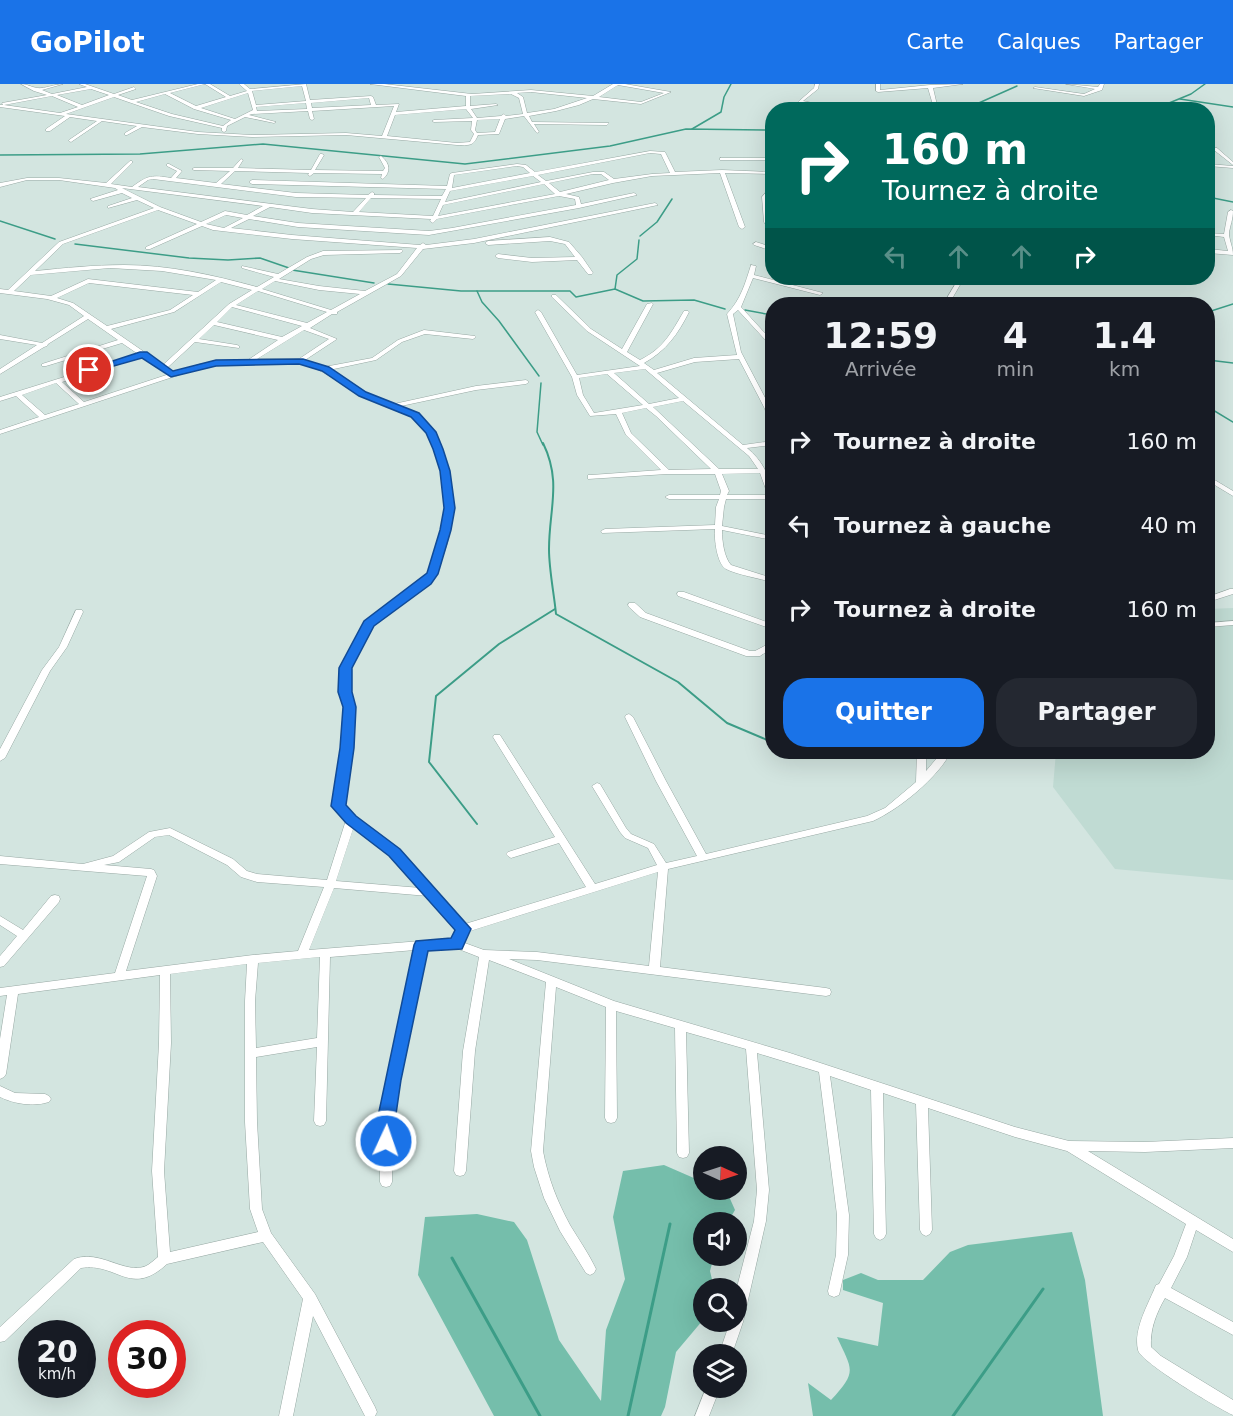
<!DOCTYPE html>
<html lang="fr">
<head>
<meta charset="utf-8">
<style>
  :root { --surface:#171b24; --page:#242831; --text:#f1f3f6; --muted:#9ea1a6; --accent:#1a73e8 }
  body { margin:0; font-family:"DejaVu Sans",sans-serif; background:var(--page); color:var(--text); height:100vh; display:flex; flex-direction:column; font-size:22px; white-space:nowrap }
  * { box-sizing:border-box; margin:0 }
  p { font-size:20px; color:var(--muted) }
  .icon { flex:none; width:33px; height:33px; fill:none; stroke:currentColor; stroke-width:2; stroke-linecap:round; stroke-linejoin:round }
  .map { position:relative; flex:1; overflow:hidden }
  .details { position:absolute; left:765px; top:213px; width:450px; height:462px; display:flex; flex-direction:column; background:var(--surface); border-radius:24px; box-shadow:0 6px 24px #0002 }
  .details>* { flex:none }
  .guide { position:absolute; left:765px; top:18px; width:450px; height:183px; border-radius:24px; box-shadow:0 6px 24px #0002; background:#00695c; color:#fff; overflow:hidden }
  .needle { width:39px; rotate:93deg }
  .tools { position:absolute; left:693px; top:1062px; display:grid; gap:12px }
  .tools a { display:grid; place-items:center; width:54px; height:54px; border-radius:50%; background:var(--surface); box-shadow:0 6px 24px #0002; font-size:30px }
  .speed { position:absolute; left:18px; top:1236px; display:flex; gap:12px; font-size:30px; font-weight:700; text-align:center }
  .speed>* { display:grid; place-content:center; width:78px; height:78px; border-radius:50%; background:var(--surface); box-shadow:0 6px 24px #0002; line-height:1 }
  .speed small { font-size:15px; font-weight:400 }
  .speed .limit { border:9px solid #d22; background:#fff; color:#111 }
  .pin { position:absolute; display:grid; place-items:center; width:51px; height:51px; color:#fff; margin:-26px; border:3px solid #fff; border-radius:50%; box-shadow:0 2px 6px #0007 }
  .me { position:absolute; width:66px; margin:-33px; rotate:3deg; stroke-linejoin:round; filter:drop-shadow(0 0 4px #0008) }
  .turn { display:flex; align-items:center; gap:21px; height:126px; padding:0 18px; font-size:27px }
  .turn .icon { width:78px; height:78px; stroke-width:2.5 }
  .turn b { display:block; font-size:42px; line-height:51px }
  .lanes { display:flex; align-items:center; height:57px; padding:0 18px; background:#0003; justify-content:center; gap:30px; direction:ltr }
  .lanes .off { opacity:.35 }
  .eta { display:flex; justify-content:space-evenly; align-items:center; height:102px; text-align:center }
  .eta b { font-size:36px; font-weight:700; line-height:42px }
  .primary-button { display:flex; gap:12px; margin-top:auto; padding:12px 18px }
  .primary-button a { flex:1; height:69px; border-radius:24px; background:var(--accent); color:#fff; font-size:24px; font-weight:700; line-height:69px; text-align:center }
  .primary-button a+a { background:var(--page); color:var(--text) }
  ul { padding:0; list-style:none }
  li { display:flex; align-items:center; gap:18px; height:84px; padding:0 18px }
  li div { flex:1 }
  li b { display:block; font-size:22px }
  li em { font-style:normal }
  header { display:flex; align-items:center; gap:36px; box-sizing:border-box; height:84px; padding:0 30px; background:var(--accent); color:#fff }
  header strong { font-size:28px }
  nav { display:flex; gap:33px; margin-inline-start:auto; font-size:21px }
  .map>svg:first-child { display:block }
</style>
</head>
<body>
<header>
<strong>GoPilot</strong>
<nav><a>Carte</a><a>Calques</a><a>Partager</a></nav>
</header>
<div class="map">
<svg width="1233" height="1332" viewBox="0 0 1233 1332">
  <rect width="100%" height="100%" fill="#d3e5e0"/>
  <!-- built -->
  <path fill="#c0dbd3" d="M1233,524V796L1115,785L1053,703L1056,668H1208V525Z"/>
  <!-- green -->
  <g fill="#75beab">
    <path d="M664,1081L703,1098L704,1106H721L727,1108L735,1126L728,1138H704V1172H714L710,1187L714,1204H704L703,1236L676,1268L665,1323L661,1332H494L418,1191L425,1133L477,1130L514,1138L527,1156L559,1256L601,1317L606,1246L625,1195L613,1133L623,1087Z"/>
    <path d="M1072,1148L1085,1196L1103,1332H813L808,1299L831,1316C858,1287 852,1286 837,1253L878,1262L883,1219L843,1206V1196L861,1189L878,1196H923L950,1168L968,1161Z"/>
  </g>
  <g fill="none" stroke-linecap="round" stroke-linejoin="round">
    <!-- stream-far2 -->
    <g stroke="#3c9d87" stroke-width="1.5">
      <path d="M1180,15L1233,23"/>
      <path d="M963,26L1017,2"/>
      <path d="M1152,26L1191,10L1205,0"/>
      <path d="M692,45L721,28L724,13L731,0"/>
      <path d="M0,71L140,70L263,60L465,80L610,62L686,45L772,46"/>
      <path d="M1208,113L1233,118"/>
      <path d="M0,137L55,155"/>
      <path d="M640,152L657,138L672,115"/>
      <path d="M75,160L189,174L228,176L260,174L289,184"/>
      <path d="M292,186L374,199"/>
      <path d="M388,200L461,207H570L576,213L615,205L643,217L694,216L725,225"/>
      <path d="M615,205L617,191L637,175L639,156"/>
      <path d="M477,207L482,218L499,237L539,292"/>
      <path d="M745,226L772,231"/>
      <path d="M1208,228L1233,220"/>
      <path d="M1208,276L1233,279"/>
      <path d="M541,299L537,348L543,361"/>
      <path d="M1208,323L1233,338"/>
    </g>
    <!-- stream-far1 -->
    <g stroke="#3c9d87" stroke-width="2">
      <path d="M543,359C562,398 549,425 549,465C549,486 554,509 556,530L678,598L727,639L772,658"/>
      <path d="M1208,464L1211,467"/>
      <path d="M794,668L809,674"/>
      <path d="M477,740L429,678L436,612L499,560L555,525"/>
    </g>
    <!-- stream -->
    <g stroke="#3c9d87" stroke-width="3">
      <path d="M452,1174L540,1332"/>
      <path d="M628,1332L670,1140"/>
      <path d="M953,1332L1043,1205"/>
    </g>
    <!-- minor casing -->
    <g stroke="#97a8a3" stroke-width="1">
      <g id="minor">
        <path d="M21,0C27,0 31,3 37,4C45,5 55,0 63,0L42,6L52,10L87,3L79,0H85L114,10L134,3L136,5L118,11L132,16L198,0H210L230,12L247,7L239,0H244L250,5L306,0L310,16L371,12L373,13L376,21L399,20L396,28L466,22V12L370,0H384L472,10L531,6L593,12L613,0H625L671,8L641,20L593,15L579,21L556,27L529,32L532,38L609,39L607,41L534,40L539,48L537,49L524,32L505,35L499,50L478,51C473,63 469,61 457,61L346,51L252,53L198,50L142,43L127,51H125V49L137,42L102,37L71,58L69,57V56L97,37L70,33L50,47H46V45L65,32L0,23V21H3L2,19L47,11L34,7ZM205,0L226,13L196,22L170,9ZM618,1L664,9L641,18L599,13ZM302,2L306,17L256,21L252,7ZM91,5L109,11L82,21L57,11ZM531,8L587,14L554,25L527,29L523,13L517,9ZM248,9L253,26L235,35L201,24ZM165,10L194,25L231,36L223,42L172,30L136,18ZM511,10L519,14L523,30L506,32L504,30L501,32L477,34L471,25L498,21L496,20L470,22V12ZM52,12L78,23L60,29L4,21ZM114,13L169,32L222,44V47L224,48L226,47L227,42L245,33L274,39L276,38L249,31L252,30L308,27L310,35L312,36L314,35L312,27L394,22L382,52L346,49L252,51L198,48L66,30ZM369,14L371,21L312,24L311,19ZM306,19L307,25L257,27L256,23ZM466,25L473,34L434,36L432,37L434,38L472,37L471,46L474,50L470,58L457,59L387,52L395,31ZM500,35L495,48L477,49L475,46L477,36Z"/>
        <path d="M815,0H819L818,5L803,17L827,22L828,26L798,18L814,4Z"/>
        <path d="M876,0H880V6L930,1L963,0L933,4L937,21L935,22L933,21L928,4L878,8L876,7Z"/>
        <path d="M1066,0L1098,3L1100,0H1104L1102,6L1084,12L1033,4L1035,3L1084,10L1095,5Z"/>
        <path d="M1208,64H1217L1233,78V81L1214,66H1208Z"/>
        <path d="M650,67L665,68L675,88L722,86L772,88V90L725,89L745,143L742,145L739,143L720,89L652,92L613,99L566,110L579,113L581,120L634,109L637,111L579,124L429,151L298,143L249,135L231,144L292,151L420,161L423,159L426,161L474,155L655,119L658,121L474,159L423,165L401,192L337,228V230H332L310,244L337,255L305,276L324,283L372,274L398,256L424,246L475,252L476,253L473,255L425,250L402,258L376,276L329,286L370,311L394,320L476,302L526,296L529,298L526,300L476,306L401,322C410,326 418,330 425,336C435,346 441,360 445,373C458,415 454,462 429,499L372,541L349,584V608L353,623L351,664L343,711V721L354,733L398,767L465,840L586,803L559,759L511,774L508,772L506,770L508,768L555,753L493,653L494,651H500L595,800L657,781L648,764L625,754L620,748L592,702L597,699L600,700L626,744L631,750L654,760L666,779L697,772L656,697L625,633L626,631L629,630L633,633L666,697L706,770L867,732L885,724L916,698L917,668H926V687L942,668H951C937,694 901,724 873,737L668,785L660,883L826,904L830,905L831,908L830,911L826,912L537,876L509,875L614,917L790,969L1015,1043L1069,1057L1145,1058L1233,1054V1064L1145,1068L1088,1067L1233,1155V1168L1196,1146L1187,1173L1171,1204L1233,1238V1251L1165,1214C1156,1230 1150,1245 1151,1263L1161,1272L1233,1316V1331C1219,1325 1140,1278 1138,1266C1133,1245 1149,1219 1156,1201L1159,1200L1174,1172L1186,1140L1067,1067L1015,1053L928,1024L932,1146L930,1150L926,1152L922,1150L920,1146L916,1020L883,1009L886,1150L884,1154L880,1156L876,1154L874,1150L871,1006L830,992L849,1131L848,1171L840,1207L839,1211L834,1213L829,1211L828,1207L836,1171L837,1131L819,988L757,969L769,1106L766,1137L743,1238L732,1270H719L730,1238H736V1207L754,1137L757,1106L746,965L686,948L689,1069L687,1073L683,1074L679,1073L677,1069L675,944L616,927L617,1034L615,1038L611,1039L607,1038L605,1034L606,923L556,903L543,1067C548,1094 557,1117 570,1141C579,1156 589,1170 596,1185L594,1189L590,1191L586,1189L560,1147L544,1114L534,1083L531,1067L546,898L489,876L475,967L466,1087L464,1091L460,1092L456,1091L454,1087L463,967L479,873L456,864L425,866L408,943L392,1037V1098L390,1102L386,1103L382,1102L380,1098V1037L398,943L415,866L330,873L326,1037L324,1041L320,1042L316,1041L314,1037L317,963L256,973L257,1038L262,1125L271,1149L315,1210L375,1323L377,1328L375,1332H365L313,1232L293,1332H279L303,1215L263,1158L167,1180C130,1214 117,1178 81,1184L5,1257L0,1258V1243L74,1175C100,1165 125,1191 146,1182C150,1180 154,1176 158,1173L152,1087L159,959L160,891L18,910L6,990L4,993L0,995V955L7,911L0,912V904L115,889L147,792L0,780V772L83,780L113,772L149,748L170,744L233,775L247,787L257,790L327,796L346,736L333,722V711L343,664L345,623L341,608V584L366,538L423,495C448,460 450,412 438,372C434,359 428,346 418,337C401,323 378,320 359,310C340,300 321,283 299,279C288,277 277,278 267,279C245,279 224,281 203,283L0,350V346L39,333L16,312L0,317V313L138,270L122,259L46,282H42V280L118,256L88,235L48,260L47,262L44,263L0,290V285L37,261L0,255V251L42,259L84,232L69,221L47,215L0,209V205L8,206L59,158L154,124L137,116L108,124V122L132,114L122,109L93,117L90,115L118,106L115,104L59,96H27L0,103V99L27,94H59L106,99L130,77H132V79L111,100L132,103C148,91 152,91 171,94L177,87L167,82V80H169L182,87L176,94L216,99L230,87L194,86L192,85L194,84H233L241,75L243,76L238,84L311,86L320,70H322L324,71L315,86L383,87L385,84L379,73L381,72C390,79 391,88 383,95L381,94L382,90L314,89L310,92L308,91L309,89L235,87L221,100L296,109L368,111L372,108L374,109V111L442,112L446,105L252,100L249,98L252,96L447,102L450,90L452,89L517,80L526,81L535,88ZM650,69L661,70L670,89L652,90L614,95L604,88H593L546,97L538,91ZM517,82L523,83L530,89L452,104L454,91ZM593,90H601L609,96L560,108L549,99ZM533,92L541,98L445,118L450,107ZM153,95L296,113L366,114L353,128L312,125L138,103L148,96ZM544,100L555,110L438,132L443,121ZM122,104L263,122L247,131L225,127L201,138L160,123ZM559,112L575,115L576,121L452,144L429,147L298,139L253,132L270,123L312,129L431,135L430,137L433,139L437,135ZM371,114L441,115L433,132L359,128ZM158,126L197,140L146,163V165H150L202,142L213,146L292,155L417,164L397,190L365,207L319,202L279,195L311,175L324,171L400,169L403,167L402,166L323,167L307,173L278,190L242,182V184L274,193L257,203C213,191 169,181 124,181C94,181 65,184 35,187L63,160ZM226,131L243,134L224,144L206,140ZM110,184L162,187L216,196L198,208L88,195L51,212L14,207L31,191ZM275,197L319,206L360,210L331,226L262,205ZM221,198L252,206L229,220L163,281L111,245L174,228ZM89,199L193,211L170,226L107,242L73,219L57,214ZM258,207L327,228L307,239L236,221ZM232,223L302,242L282,253L217,238ZM214,241L278,256L248,276L200,280L84,318L62,298L142,273L161,286L169,288L170,287L167,284L195,258L239,264V262L237,261L199,255ZM304,246L329,255L299,275H257ZM56,299L79,320L45,331L22,311ZM354,742L392,771L421,804L336,797ZM169,751L227,781L241,793L257,798L324,803L298,867L253,871L126,887L157,792L154,786L151,785L104,781L119,778L155,753ZM658,788L649,882L537,868L484,866L462,858L467,848ZM334,804L428,812L458,846L453,856L421,857L309,866ZM320,873L317,954L256,964L255,917L258,879ZM247,880L245,917V1038L250,1125L258,1148L170,1168L164,1087L171,959L170,890Z"/>
        <path d="M722,74H772V76H720V74Z"/>
        <path d="M1208,80L1233,82V84L1208,82Z"/>
        <path d="M772,101V106C767,114 766,128 770,138C771,141 772,144 772,148L770,147L764,138L762,113Z"/>
        <path d="M1231,126L1233,127C1233,135 1230,142 1229,149C1229,156 1233,163 1233,171L1208,169V165L1228,167L1224,153L1208,151V149L1224,150L1228,128Z"/>
        <path d="M550,153L569,158L582,173L593,189L592,190H588L577,176L532,178L498,174L495,172L498,170L532,174L575,173L565,160L550,157L488,161L485,159L488,157Z"/>
        <path d="M756,158L772,163V167L754,161L753,160Z"/>
        <path d="M751,181L756,182L754,191L823,209L820,211L753,194L741,223L772,257V262L770,261L738,226L733,230L741,268L771,325L772,341L769,339L765,325L739,275L695,278L657,289L743,361L772,357V361L747,364C763,377 772,395 772,415H726L724,423L722,442L772,452V456L722,446C722,457 724,473 731,481L772,494V498C761,495 735,490 726,485C717,480 714,455 715,445L602,449L601,447L605,445L715,441L716,423L719,415H669L665,413L669,411H720L721,407L715,390H667L588,395V391H591L661,386L626,351L616,330L590,332L577,311L572,293L535,228L538,226L541,228L577,291L640,282L587,247L552,213V211H556L591,245L622,265L647,220L652,219L653,220L627,268L640,276C664,264 671,249 684,227H688L689,228C678,250 666,267 644,279L654,286L694,274L737,271L727,230C741,215 745,200 751,181ZM645,285L679,314L649,320L614,289ZM607,290L643,321L594,329L583,311L579,294ZM683,317L749,372L758,385H719L653,323ZM646,324L656,332L711,385L669,386L631,349L622,329ZM760,389L768,411H727L729,407L722,390Z"/>
        <path d="M959,194H964L949,220H945L944,219Z"/>
        <path d="M1208,392L1233,407V412L1208,397Z"/>
        <path d="M1230,505H1233V510L1208,518V513Z"/>
        <path d="M678,508H684L772,540V545L678,512L677,510Z"/>
        <path d="M629,519H635L646,529L750,567H755L772,558V564L760,572H746L640,533L629,523L628,521Z"/>
        <path d="M76,526H82L83,528L67,563L50,587L5,674L0,677V665L42,586L59,563Z"/>
        <path d="M1233,537V541L1208,543V539Z"/>
        <path d="M55,811L59,812L60,815L59,818L4,882L0,883V872L17,852L0,841V832L23,846L51,812Z"/>
        <path d="M0,1002L15,1009L45,1010L49,1012L51,1015L49,1018C34,1023 14,1020 0,1013Z"/>
        <path d="M706,1304H720L709,1332H695Z"/>
      </g>
    </g>
    <!-- minor -->
    <use href="#minor" fill="#fff" fill-rule="evenodd"/>
  </g>
  <!-- route -->
  <path fill="#1a73e8" stroke="#114b97" stroke-width="1.5" d="M140,268H147L173,287L216,276L303,275L329,283L366,308L419,329L436,348L443,365L450,387L455,424L451,446L438,490L431,500L374,542L352,584V608L356,623L354,664L346,721L356,732L400,765L471,845L462,865L428,867L401,996L395,1037V1057L392,1063L386,1065L380,1063L377,1057V1037L414,861L416,857L451,854L455,846L389,772L346,739L331,722L340,664L343,623L338,608L339,584L364,537L427,489L440,446L444,424L440,387L433,365L426,349L411,333L359,312L322,287L299,280L216,282L171,293L142,274L89,289L85,286Z"/>
</svg>
<div class="tools">
<a><svg class="needle" viewBox="-14 -14 28 28"><path d="M0-13l5 13h-10z" fill="#e53935"/><path d="M0 13l5-13h-10z" fill="#9ea1a6"/></svg></a>
<a><svg class="icon" aria-label="sound" viewBox="0 0 24 24"><path d="M4 9h4l5-4v14l-5-4H4zM17 9q2 3 0 6"/></svg></a>
<a><svg class="icon" aria-label="search" viewBox="0 0 24 24"><circle cx="10" cy="10" r="6"/><path d="M15 15l6 6"/></svg></a>
<a><svg class="icon" aria-label="layers" viewBox="0 0 24 24"><path d="M12 4l9 5-9 5-9-5zM3 14l9 5 9-5"/></svg></a>
</div>
<div class="speed"><div>20<small>km/h</small></div><div class="limit">30</div></div>
<div class="pin" style="left:89px;top:286px;background:#d93025"><svg class="icon" aria-label="arrive" viewBox="0 0 24 24"><path d="M6 21V4h12l-3 4 3 4H6"/></svg></div>
<svg class="me" style="left:386px;top:1057px" viewBox="-20 -20 40 40"><circle r="17" fill="#1a73e8" stroke="#fff" stroke-width="3"/><path d="M0-11L8 9 0 5-8 9z" fill="#fff"/></svg>
<div class="guide">
<div class="turn"><svg class="icon" aria-label="right" viewBox="0 0 24 24"><path d="M7 20v-9h11M14 6l5 5-5 5"/></svg><div><b>160 m</b>Tournez à droite</div></div>
<div class="lanes"><svg class="icon off" aria-label="left" viewBox="0 0 24 24"><path d="M17 20v-9H6M10 6l-5 5 5 5"/></svg><svg class="icon off" aria-label="ahead" viewBox="0 0 24 24"><path d="M12 20V5M6 11l6-6 6 6"/></svg><svg class="icon off" aria-label="ahead" viewBox="0 0 24 24"><path d="M12 20V5M6 11l6-6 6 6"/></svg><svg class="icon" aria-label="right" viewBox="0 0 24 24"><path d="M7 20v-9h11M14 6l5 5-5 5"/></svg></div>
</div>
<section class="details">
<div class="eta">
<div><b>12:59</b><p>Arrivée</p></div>
<div><b>4</b><p>min</p></div>
<div><b>1.4</b><p>km</p></div>
</div>
<ul>
<li><svg class="icon" aria-label="right" viewBox="0 0 24 24"><path d="M7 20v-9h11M14 6l5 5-5 5"/></svg><div><b>Tournez à droite</b></div><em>160 m</em></li>
<li><svg class="icon" aria-label="left" viewBox="0 0 24 24"><path d="M17 20v-9H6M10 6l-5 5 5 5"/></svg><div><b>Tournez à gauche</b></div><em>40 m</em></li>
<li><svg class="icon" aria-label="right" viewBox="0 0 24 24"><path d="M7 20v-9h11M14 6l5 5-5 5"/></svg><div><b>Tournez à droite</b></div><em>160 m</em></li>
</ul>
<div class="primary-button"><a>Quitter</a><a>Partager</a></div>
</section>
</div>
</body>
</html>
